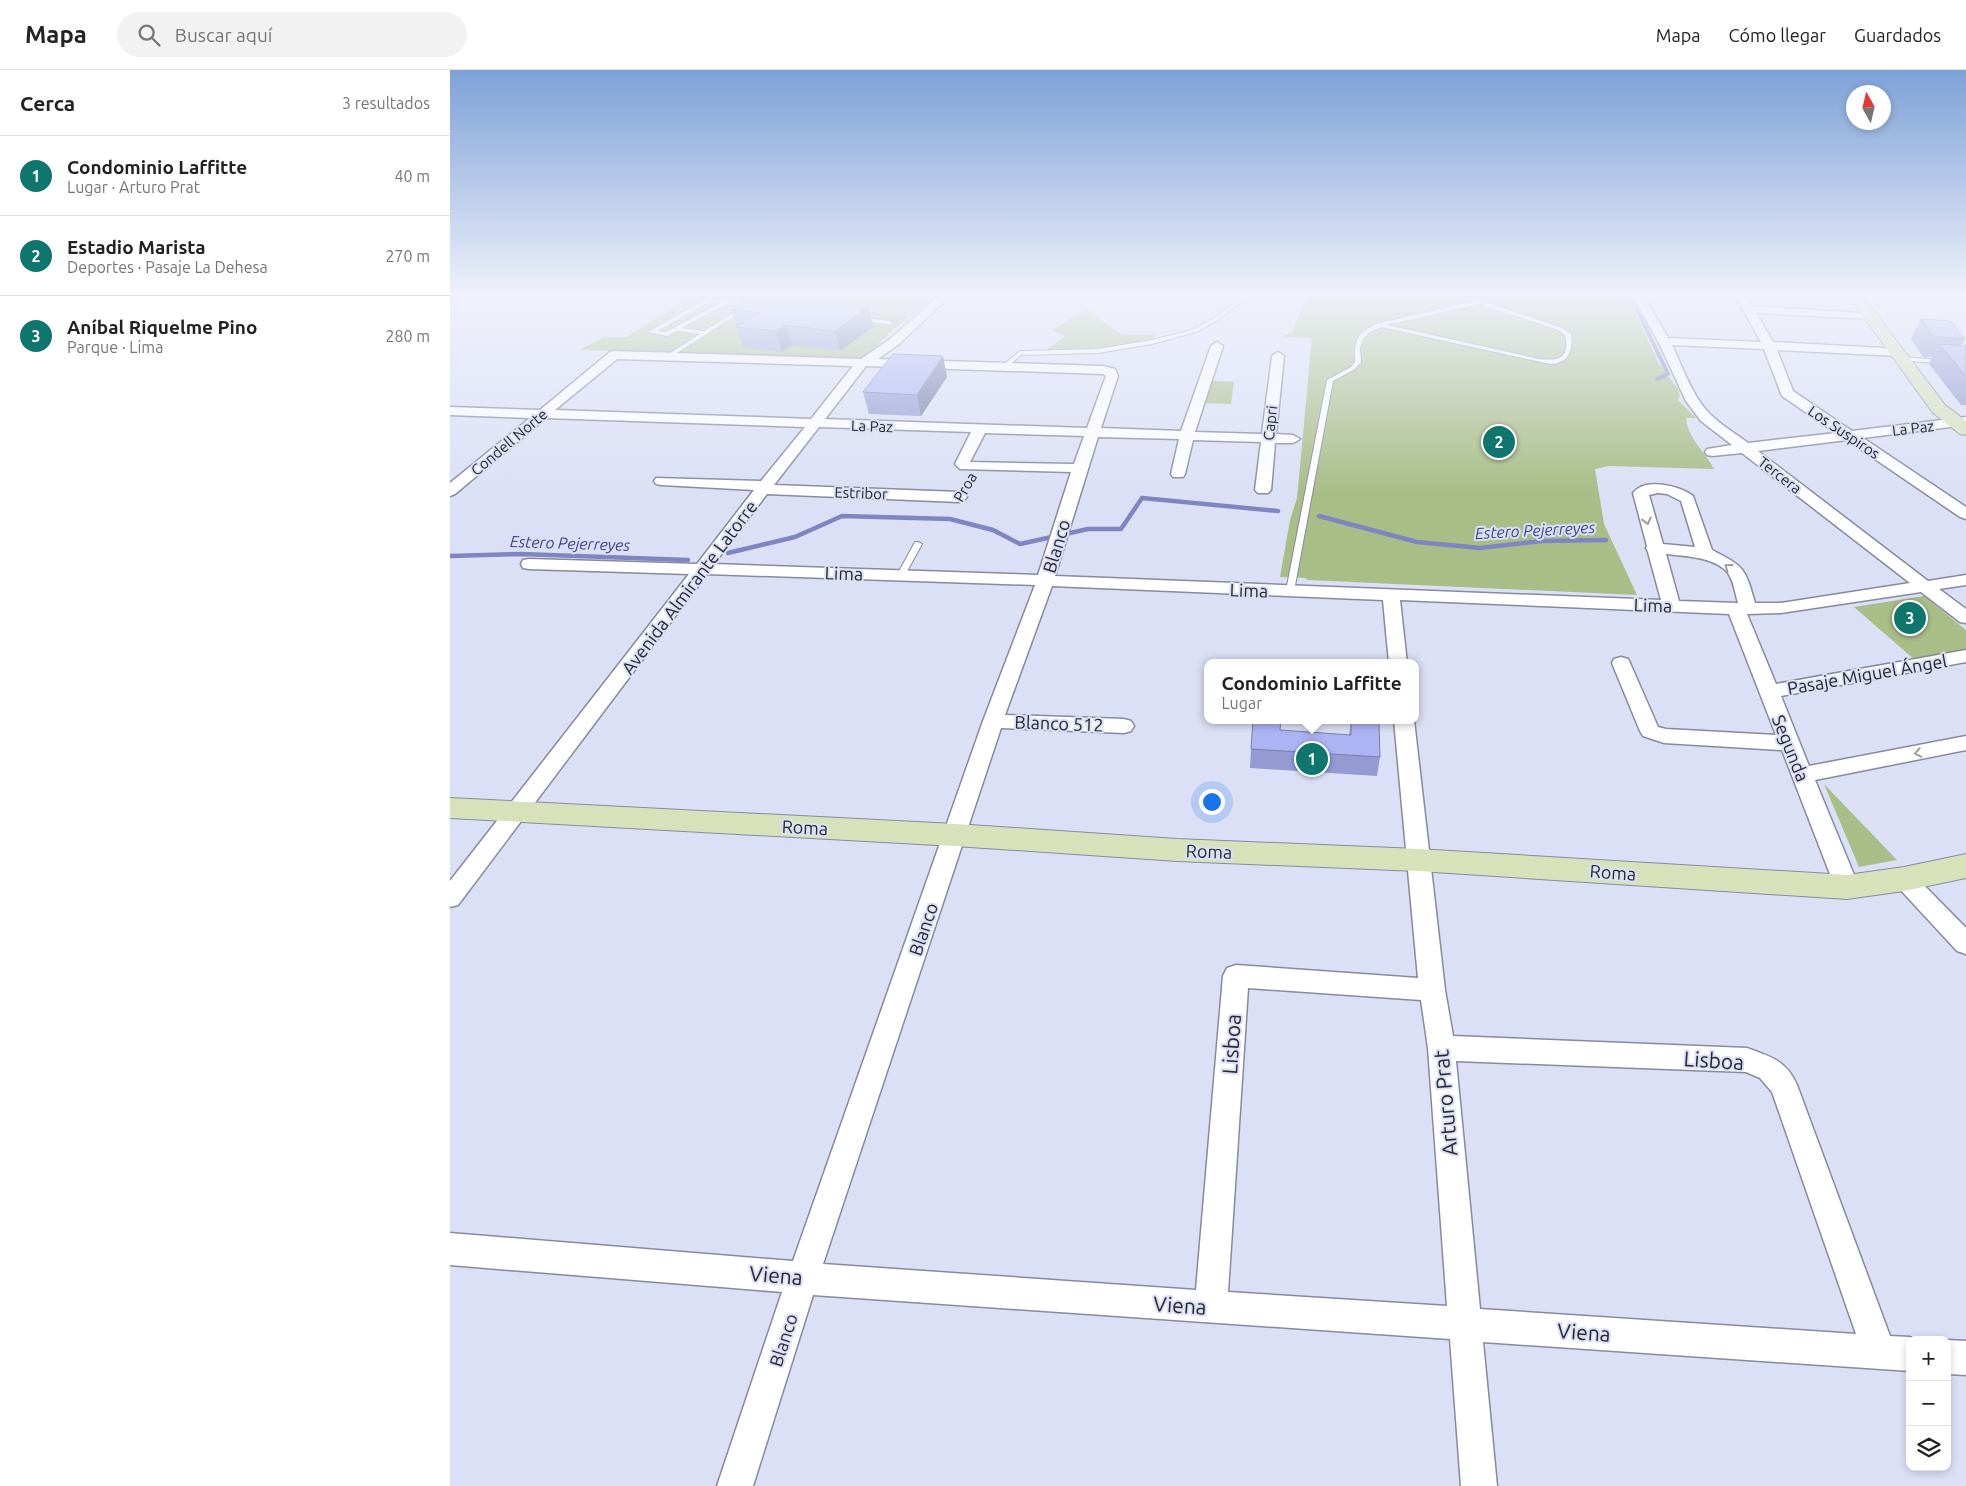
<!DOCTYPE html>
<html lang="es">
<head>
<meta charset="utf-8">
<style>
  :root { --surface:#fff; --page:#f2f2f2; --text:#222; --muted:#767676; --line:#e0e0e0; --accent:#0f766e }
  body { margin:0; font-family:Ubuntu,sans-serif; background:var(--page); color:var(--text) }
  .controls { position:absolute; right:15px; bottom:15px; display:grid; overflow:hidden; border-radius:10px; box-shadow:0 2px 8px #0003 }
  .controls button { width:45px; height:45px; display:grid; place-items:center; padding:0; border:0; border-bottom:1px solid var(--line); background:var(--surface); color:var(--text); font:25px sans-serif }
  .compass { position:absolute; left:1396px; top:15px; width:45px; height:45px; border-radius:50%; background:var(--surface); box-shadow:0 2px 8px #0003; rotate:352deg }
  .you { position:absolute; left:761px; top:731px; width:18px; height:18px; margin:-12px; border:4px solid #fff; border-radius:50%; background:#1a73e8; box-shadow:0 0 0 8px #1a73e833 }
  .badge { display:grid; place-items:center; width:32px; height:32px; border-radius:50%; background:var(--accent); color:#fff; font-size:16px; font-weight:700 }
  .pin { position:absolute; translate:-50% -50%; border:2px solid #fff; box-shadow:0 1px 5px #0006 }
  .popup { position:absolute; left:754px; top:589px; width:215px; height:65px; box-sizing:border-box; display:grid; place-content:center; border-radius:10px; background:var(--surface); filter:drop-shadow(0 1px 4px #0005); font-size:16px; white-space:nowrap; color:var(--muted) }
  .popup b { font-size:19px; color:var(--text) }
  .popup::after { content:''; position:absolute; left:50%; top:100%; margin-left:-10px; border:10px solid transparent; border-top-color:var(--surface) }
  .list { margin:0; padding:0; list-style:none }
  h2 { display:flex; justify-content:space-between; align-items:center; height:65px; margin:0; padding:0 20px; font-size:21px }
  h2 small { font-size:16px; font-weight:400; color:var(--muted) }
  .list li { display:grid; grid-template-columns:32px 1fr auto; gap:15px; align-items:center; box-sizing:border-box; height:80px; padding:0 20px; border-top:1px solid var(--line) }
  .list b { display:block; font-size:19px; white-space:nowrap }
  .list p { margin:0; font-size:16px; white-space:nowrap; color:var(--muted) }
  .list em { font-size:16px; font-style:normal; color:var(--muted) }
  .icon { flex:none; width:28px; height:28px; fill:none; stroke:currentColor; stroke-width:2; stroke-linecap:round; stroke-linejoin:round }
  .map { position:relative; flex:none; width:1516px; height:1416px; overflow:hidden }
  header { display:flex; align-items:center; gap:30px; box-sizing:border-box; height:70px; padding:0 25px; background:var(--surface); border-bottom:1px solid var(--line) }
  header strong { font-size:24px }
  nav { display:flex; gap:28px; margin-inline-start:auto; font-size:18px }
  .search { width:350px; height:45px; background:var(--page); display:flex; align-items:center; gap:12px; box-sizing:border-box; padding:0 18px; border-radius:28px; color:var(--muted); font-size:19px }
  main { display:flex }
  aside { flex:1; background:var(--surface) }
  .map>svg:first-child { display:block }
</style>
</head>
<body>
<header>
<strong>Mapa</strong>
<div class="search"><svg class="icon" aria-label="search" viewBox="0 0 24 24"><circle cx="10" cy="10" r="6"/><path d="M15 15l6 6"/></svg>Buscar aquí</div>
<nav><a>Mapa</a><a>Cómo llegar</a><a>Guardados</a></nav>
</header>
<main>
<aside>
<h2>Cerca<small>3 resultados</small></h2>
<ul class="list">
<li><span class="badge">1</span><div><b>Condominio Laffitte</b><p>Lugar · Arturo Prat</p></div><em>40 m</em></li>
<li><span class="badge">2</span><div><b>Estadio Marista</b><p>Deportes · Pasaje La Dehesa</p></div><em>270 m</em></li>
<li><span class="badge">3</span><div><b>Aníbal Riquelme Pino</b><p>Parque · Lima</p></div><em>280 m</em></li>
</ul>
</aside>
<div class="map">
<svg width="1516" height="1416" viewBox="0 0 1516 1416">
  <rect width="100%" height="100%" fill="#dce0f6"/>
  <path fill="#a9bd87" d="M242,225H488L445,258L415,287L408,288L129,280L154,267H177Z
    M863,225H1177L1209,294L1228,319L1230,326L1228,330L1246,348H1236C1238,369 1255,381 1264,399L1159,396L1145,399L1154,454L1187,525L858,510L855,508L830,507L840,450L847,428L862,268L831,267L842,263L854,233Z
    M636,239L672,265H703L705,268C665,277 638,280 597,279L615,267L603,260Z
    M752,310L784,312L781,334L748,333Z
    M1474,526L1516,560V581L1465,590L1404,537Z
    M1374,714L1447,790L1409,797Z"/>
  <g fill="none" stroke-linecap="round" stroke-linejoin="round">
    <path stroke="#7e85c1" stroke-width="4" d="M1175,225L1181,227L1218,304L1207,309"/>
    <path stroke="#7e85c1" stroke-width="4.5" d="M869,446L967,472L1030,478L1092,471L1156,470
      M278,483L345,467L392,446L500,449L543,460L570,474L638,459H671L692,428L828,441
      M0,486L71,484L238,490"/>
    <g stroke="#878a9e" stroke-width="2">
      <path id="lane" d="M311,225H317L305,234V236H301L219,288L214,287L250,264L227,261L217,266L198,262L256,229L299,233ZM259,232L270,233L216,262L207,261ZM276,234L295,236L254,261L232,258Z
        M795,225H800L768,250L746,262L702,274L648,283L571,285L557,297L552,296L570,281L648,279L702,270L742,260L764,248Z
        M1029,230L1112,258L1121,264C1124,280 1118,294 1100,294L931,257L919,263L913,269L910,278L911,292L905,299L883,311L844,521L840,523H837L836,521L877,310L901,297L905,292C904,269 908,261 930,253ZM1029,234L1108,260L1115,265C1120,289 1109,291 1089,289L937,255Z
        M409,247L440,251L443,253L440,255L407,250V248Z
        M1453,287L1516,292V296L1451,290L1450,289Z
        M465,472H468L472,474L454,507H448L447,505Z"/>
    </g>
    <g stroke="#878a9e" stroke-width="3">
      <path id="street" d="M489,225H501L449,274L428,289L653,296L665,299L668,306L651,358L731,361L761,276L767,272L773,276L745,362L812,364L822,286L828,282L834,286L826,364L843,365L850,369L843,373H825L821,420L818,423H808L805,420L811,372L743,370L735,404L733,407H723L721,404L729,369L648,367L605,506L1211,530L1198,482L1196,478L1197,476L1183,423C1195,407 1230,416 1243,426L1262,480C1295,497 1295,498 1305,533H1331L1460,513L1292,383L1262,386L1257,385L1255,382L1257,379L1282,375L1251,351L1236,331L1209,273L1182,225H1193L1218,268L1311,272L1285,225H1296L1302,236L1425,244L1427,246L1425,248L1421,249L1306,243L1323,272L1452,279L1454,282L1448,286L1327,280L1343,321L1402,361L1516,347V355L1413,368L1516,437V449L1510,447L1397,370L1308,381L1478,511L1516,505V515L1489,519L1516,539V553L1510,552L1471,522L1331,543L1297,544L1326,614L1516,580V592L1331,626L1359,696L1516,666V680L1365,710L1409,817L1405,824L1397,826L1389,824L1385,817L1332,680L1214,673L1193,666L1190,661L1162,593L1164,589L1171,587L1178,589L1180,593L1208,657L1216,659L1326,665L1279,544L950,530L957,593H939L933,530L602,516L555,645L674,649L681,651L684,656L681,661L674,663L551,658L373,1194L746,1220L773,906L777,898L786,895L968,908L944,650H964L995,920L1003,966L1297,978C1321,987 1336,990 1347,1015L1440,1266L1460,1267L1466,1270H1460V1301L1033,1272L1047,1416H1011L1000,1269L363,1225L303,1416H267L332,1222L0,1195V1163L343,1191L533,651L585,515L257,504L8,835L0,837V811L239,504L79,499L73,498L71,494L73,490L79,489L247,494L304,420L211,415L206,414L204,411L206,408L311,411L355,357L96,348L5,424L0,426V413L80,348L0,345V337L90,340L160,282L164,281L411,289L440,269ZM1222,275L1314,279L1332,326L1386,363L1298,373C1286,364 1271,355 1260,344C1242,326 1233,298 1222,275ZM167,289L403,296L361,349L105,340ZM416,296L653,304L656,306L637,358L375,349ZM369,357L521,362L505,394L510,399L621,402L588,505L264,494L317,424L509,432L514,430L517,427L514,424L509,422L324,415ZM535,363L634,366L624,394L520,392ZM1208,423L1217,424L1231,431L1245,477L1213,474L1199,425ZM1216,484C1234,486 1266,487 1278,503C1284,512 1285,523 1288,533L1229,531ZM798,918L971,930L978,978L997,1236L778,1222ZM1006,991L1296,1002L1310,1008L1322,1022L1406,1264L1030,1239Z
        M1454,800L1462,803L1516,858V884L1507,881L1446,815L1442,809L1446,803Z
        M1497,1270L1516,1271V1305L1497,1304Z"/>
    </g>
    <g stroke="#878a9e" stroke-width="2">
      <path id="secondary" d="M1398,225H1412L1495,335L1516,351V365L1510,364L1483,343Z
        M0,728L505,754L727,769L968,779L1397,805L1454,797L1516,784V808L1454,821L1397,829L968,801L727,791L505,776L0,748Z"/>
    </g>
    <use href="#lane" fill="#fff" fill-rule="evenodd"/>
    <use href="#street" fill="#fff" fill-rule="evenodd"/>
    <use href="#secondary" fill="#d7e2bb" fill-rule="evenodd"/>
  </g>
  <path fill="#949bd2" d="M351,230L418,237L423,257L390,281L342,275L332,282L293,277L281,239Z
    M1471,249L1515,269L1511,276H1516V335H1511L1479,294L1482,287H1473L1461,269Z
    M493,286L497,307L471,346L419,344L413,322Z
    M901,651L930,687L927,706L800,698L801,679L899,665Z"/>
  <path fill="#787eab" d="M418,237L423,257L390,281L385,261Z
    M336,255L342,275L332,282L326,261Z
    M493,286L497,307L471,346L467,325Z"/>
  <path fill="#acb4f4" stroke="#787eab" d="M304,225H339L350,226L346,229L418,237L385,261L336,255L326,261L286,257L309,243L281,239Z
    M1471,249L1501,251L1515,269L1483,266Z
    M1489,274L1516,276V306Z
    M443,284L493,286L467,325L413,322Z
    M803,650H831L830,660L901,665V651L929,653L930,687L801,679Z"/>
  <defs><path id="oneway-chevron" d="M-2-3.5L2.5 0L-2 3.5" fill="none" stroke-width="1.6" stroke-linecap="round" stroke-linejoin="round" transform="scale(1.25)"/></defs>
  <g stroke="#9e9ea2">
    <use href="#oneway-chevron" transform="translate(1197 451) rotate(76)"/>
    <use href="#oneway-chevron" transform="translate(1278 497) rotate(-144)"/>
    <use href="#oneway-chevron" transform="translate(1468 683) rotate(169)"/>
  </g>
  <linearGradient id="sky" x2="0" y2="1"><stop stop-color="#7da1d8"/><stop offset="0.53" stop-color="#eff1fb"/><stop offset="1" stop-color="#eff1fb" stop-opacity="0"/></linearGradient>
  <rect width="1516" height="423" fill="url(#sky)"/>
  <g text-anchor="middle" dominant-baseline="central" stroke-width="4" stroke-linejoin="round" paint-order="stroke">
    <g font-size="15" fill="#272830" stroke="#dce0f6">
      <text transform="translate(820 353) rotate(-84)">Capri</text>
      <text transform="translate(422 356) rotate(2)">La Paz</text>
      <text transform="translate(1463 358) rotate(-7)">La Paz</text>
      <text transform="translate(1394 362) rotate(34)">Los Suspiros</text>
      <text transform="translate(59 372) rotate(-40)">Condell Norte</text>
      <text transform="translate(1330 405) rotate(38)">Tercera</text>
      <text transform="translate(515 417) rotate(-60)">Proa</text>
      <text transform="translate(411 423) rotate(2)">Estribor</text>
    </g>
    <g font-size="16" font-style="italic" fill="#3f418b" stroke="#dce0f6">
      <text transform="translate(1085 460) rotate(-3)">Estero Pejerreyes</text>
      <text transform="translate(120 473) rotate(2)">Estero Pejerreyes</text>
    </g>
    <g font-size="18" fill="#272830" stroke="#dce0f6">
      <text transform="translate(606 476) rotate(-73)">Blanco</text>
      <text transform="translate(394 503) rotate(2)">Lima</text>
      <text transform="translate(239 517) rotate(-53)">Avenida Almirante Latorre</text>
      <text transform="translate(799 520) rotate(2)">Lima</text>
      <text transform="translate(1203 535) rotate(2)">Lima</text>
      <text transform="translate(1417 604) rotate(-10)">Pasaje Miguel Ángel</text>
      <text transform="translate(609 653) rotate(2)">Blanco 512</text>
      <text transform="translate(1341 678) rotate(68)">Segunda</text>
      <text transform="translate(355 757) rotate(3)">Roma</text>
      <text transform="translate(759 781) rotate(2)">Roma</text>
      <text transform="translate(1163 802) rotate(4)">Roma</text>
      <text transform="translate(473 859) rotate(-71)">Blanco</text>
      <text transform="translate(333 1270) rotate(-72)">Blanco</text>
    </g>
    <g font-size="21" fill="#272830" stroke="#dce0f6">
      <text transform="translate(781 974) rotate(-86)">Lisboa</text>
      <text transform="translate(1264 990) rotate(4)">Lisboa</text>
      <text transform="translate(995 1033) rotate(-95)">Arturo Prat</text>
      <text transform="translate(326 1205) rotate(5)">Viena</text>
      <text transform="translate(730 1235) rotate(4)">Viena</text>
      <text transform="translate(1134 1262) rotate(4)">Viena</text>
    </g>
  </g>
</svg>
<div class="controls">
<button>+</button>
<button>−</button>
<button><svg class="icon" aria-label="layers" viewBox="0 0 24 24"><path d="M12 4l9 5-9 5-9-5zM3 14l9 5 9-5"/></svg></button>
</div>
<svg class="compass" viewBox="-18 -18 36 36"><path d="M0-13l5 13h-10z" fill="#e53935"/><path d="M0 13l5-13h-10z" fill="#767676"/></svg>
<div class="you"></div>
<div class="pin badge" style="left:862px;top:689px">1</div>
<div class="popup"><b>Condominio Laffitte</b>Lugar</div>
<div class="pin badge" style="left:1049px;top:372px">2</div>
<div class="pin badge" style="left:1460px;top:548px">3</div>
</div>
</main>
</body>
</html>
